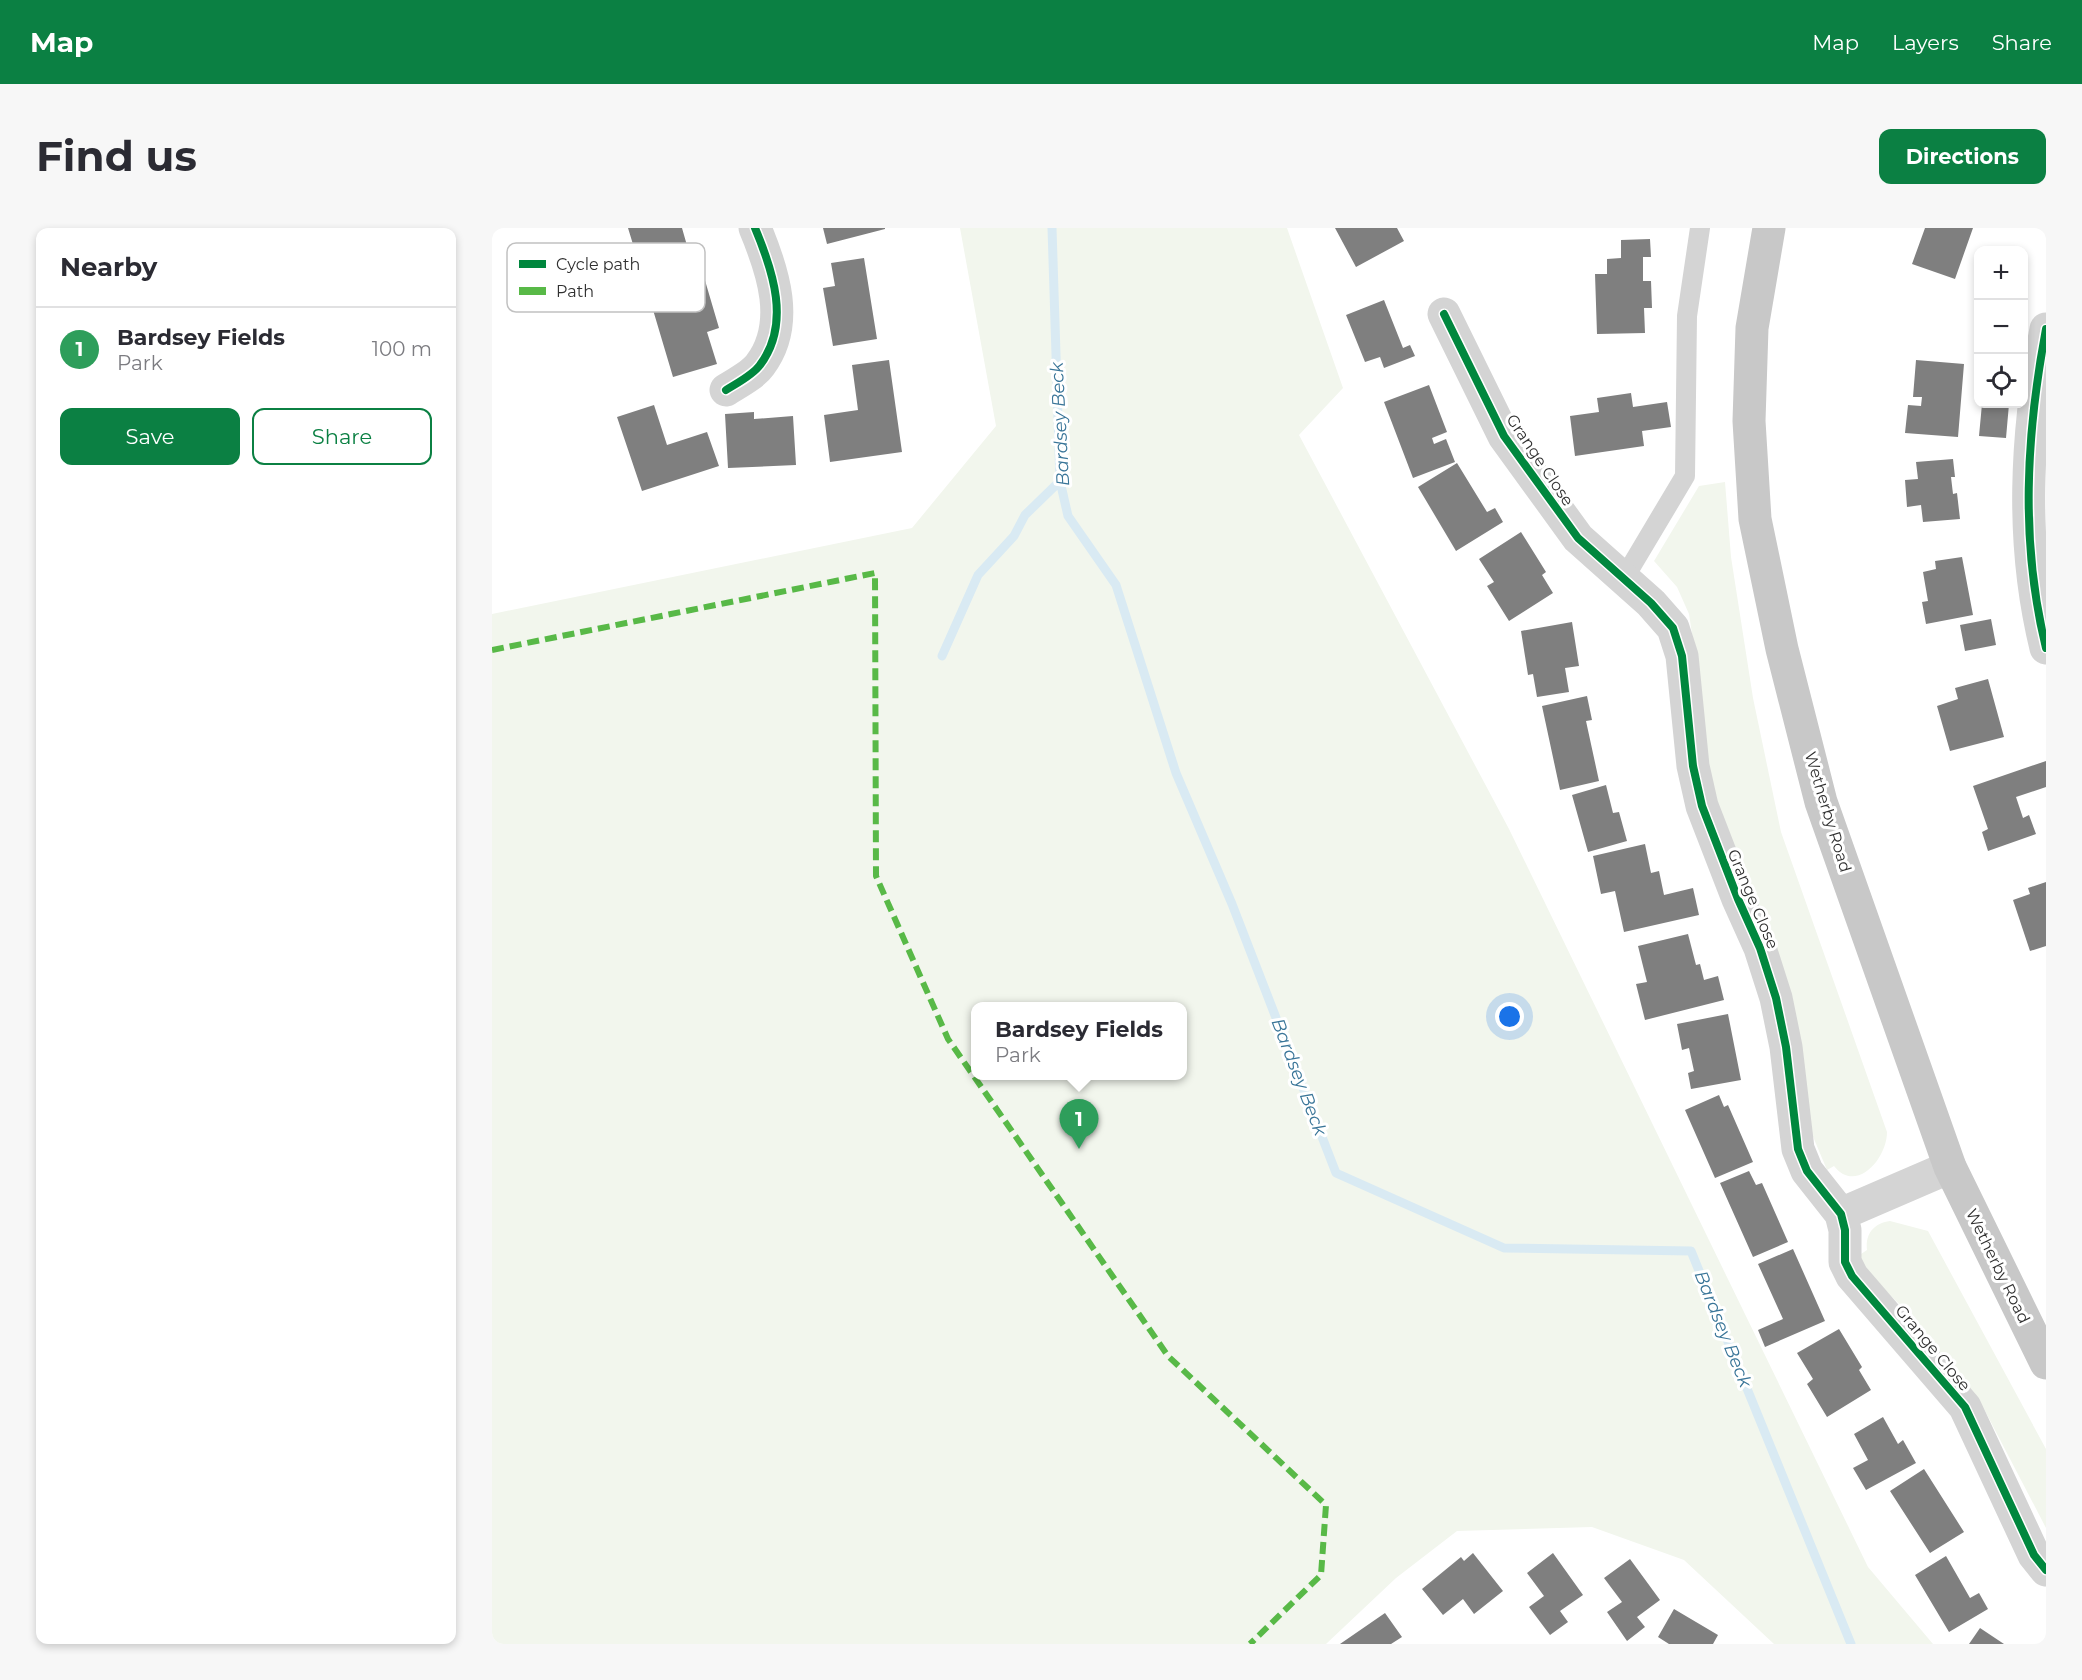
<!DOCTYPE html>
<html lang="en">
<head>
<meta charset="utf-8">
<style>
  :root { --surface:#fff; --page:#f7f7f7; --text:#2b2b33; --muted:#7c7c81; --line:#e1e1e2; --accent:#0b8043 }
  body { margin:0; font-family:Montserrat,sans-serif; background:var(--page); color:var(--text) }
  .controls { position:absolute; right:18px; top:18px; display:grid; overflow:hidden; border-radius:12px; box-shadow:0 3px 9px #0003 }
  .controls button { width:54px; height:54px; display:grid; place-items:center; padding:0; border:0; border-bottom:2px solid var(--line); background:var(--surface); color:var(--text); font:30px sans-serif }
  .you { position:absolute; left:1018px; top:789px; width:21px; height:21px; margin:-15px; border:4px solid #fff; border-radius:50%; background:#1a73e8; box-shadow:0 0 0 9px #1a73e833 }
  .badge { display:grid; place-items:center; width:39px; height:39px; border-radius:50%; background:var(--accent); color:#fff; font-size:20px; font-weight:700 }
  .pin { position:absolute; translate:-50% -50px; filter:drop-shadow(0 2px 3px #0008) }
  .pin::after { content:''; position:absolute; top:32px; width:21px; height:18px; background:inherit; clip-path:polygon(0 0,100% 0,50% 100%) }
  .popup { position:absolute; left:479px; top:774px; width:216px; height:78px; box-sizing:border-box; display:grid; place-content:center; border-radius:12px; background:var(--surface); filter:drop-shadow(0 2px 4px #0005); font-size:20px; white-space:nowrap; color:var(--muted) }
  .popup b { font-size:22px; color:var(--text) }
  .popup::after { content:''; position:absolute; left:50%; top:100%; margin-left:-12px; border:12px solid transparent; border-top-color:var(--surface) }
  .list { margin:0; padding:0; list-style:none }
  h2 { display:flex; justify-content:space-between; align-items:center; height:78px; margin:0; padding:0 24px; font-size:26px }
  h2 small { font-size:20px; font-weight:400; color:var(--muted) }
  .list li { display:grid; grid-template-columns:39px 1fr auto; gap:18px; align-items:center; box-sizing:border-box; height:84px; padding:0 24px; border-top:2px solid var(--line) }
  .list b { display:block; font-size:22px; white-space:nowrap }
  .list p { margin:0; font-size:20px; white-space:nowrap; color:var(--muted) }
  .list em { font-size:20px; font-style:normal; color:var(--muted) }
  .actions { display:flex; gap:12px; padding:18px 24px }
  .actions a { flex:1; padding:14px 0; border:2px solid var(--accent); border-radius:12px; text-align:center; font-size:21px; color:var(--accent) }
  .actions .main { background:var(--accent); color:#fff }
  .icon { flex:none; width:33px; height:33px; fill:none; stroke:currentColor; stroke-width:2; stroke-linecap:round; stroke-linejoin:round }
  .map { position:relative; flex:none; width:1554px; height:1416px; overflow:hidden; border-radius:12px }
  header { display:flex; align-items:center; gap:36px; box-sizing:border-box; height:84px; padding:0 30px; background:var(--accent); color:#fff }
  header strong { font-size:28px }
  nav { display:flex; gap:33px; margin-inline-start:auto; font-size:21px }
  .intro { display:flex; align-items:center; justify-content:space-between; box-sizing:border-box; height:144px; padding:0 36px }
  h1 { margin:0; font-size:42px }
  .button { padding:15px 27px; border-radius:12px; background:var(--accent); color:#fff; font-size:21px; font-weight:700 }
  main { display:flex; gap:36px; padding:0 36px }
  aside { flex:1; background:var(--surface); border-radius:12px; box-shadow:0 3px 9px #0003 }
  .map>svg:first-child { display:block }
</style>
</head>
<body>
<header>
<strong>Map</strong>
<nav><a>Map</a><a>Layers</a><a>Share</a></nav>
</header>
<div class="intro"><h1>Find us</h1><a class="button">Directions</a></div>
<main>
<aside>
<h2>Nearby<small></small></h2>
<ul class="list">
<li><span class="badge" style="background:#2e9e5b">1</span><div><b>Bardsey Fields</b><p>Park</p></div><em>100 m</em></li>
</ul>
<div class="actions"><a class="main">Save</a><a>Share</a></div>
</aside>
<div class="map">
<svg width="1554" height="1416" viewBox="0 0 1554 1416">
  <rect width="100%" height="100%" fill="#fff"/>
  <path fill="#f2f6ed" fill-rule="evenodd" d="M468,0H795L851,160L807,207L1017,601L1376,1339L1441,1416H1282L1192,1332L1100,1299L965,1303L904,1350L834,1416H0V386L420,300L504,198ZM484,778H690V848H484Z
    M1233,254L1239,329L1261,470L1289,604L1395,904C1395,931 1364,966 1342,938L1335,942L1317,899L1217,559L1208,458L1197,386L1185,359L1162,333L1207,258Z
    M1398,993L1436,1003L1554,1221V1300L1491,1179L1412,1081L1377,1046L1366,1028L1375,1022C1373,1006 1382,995 1398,993Z"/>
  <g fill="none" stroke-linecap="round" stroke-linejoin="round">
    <path stroke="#d9eaf3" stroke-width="9" d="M560,0L568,253L576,288L624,357L684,545L740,676L844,945L1012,1020L1199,1023L1359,1416
      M450,428L486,347L522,308L533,287L568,253"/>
  </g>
  <path fill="#7f7f7f" d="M136,0H190L200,35L151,49Z
    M331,0H393V1L335,16Z
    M843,0H905L912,13L864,39Z
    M1433,0H1481L1463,51L1420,36Z
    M1158,11L1159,29H1151V53H1159L1160,80H1152L1153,105L1105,106L1103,46H1115V31L1129,30V12Z
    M372,30L385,111L341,118L331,60L343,58L339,35Z
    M212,49L227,100L215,104L225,136L181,149L156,65Z
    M892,72L911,120L918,117L923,128L892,140L888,129L873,134L854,87Z
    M397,132L410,224L338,234L332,187L366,182L360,137Z
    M1424,132L1472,136L1466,209L1413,205L1416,177L1429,178L1430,169H1421Z
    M937,157L955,204L940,210L942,216L954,211L963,234L921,250L892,174Z
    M1139,165L1141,179L1175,174L1179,199L1150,203L1152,218L1083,228L1078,188L1107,184L1105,170Z
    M1490,176H1517L1514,210L1487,208Z
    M162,177L175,217L215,204L227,238L150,263L125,189Z
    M262,184V191L301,188L304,237L236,240L233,186Z
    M1461,231L1463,249H1459L1461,266L1465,265L1468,291L1431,294L1429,277L1415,279L1413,252L1426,251L1424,234Z
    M965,235L995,284L1003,280L1011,294L964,323L926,259Z
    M1029,304L1054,344L1050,347L1061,365L1017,393L995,358L1002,354L987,331Z
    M1470,329L1481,387L1434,396L1430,374L1436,373L1431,344L1444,341L1443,333Z
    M1499,391L1504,417L1473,423L1468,397Z
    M1080,394L1087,438L1073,440L1077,464L1045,469L1041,446L1036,447L1029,403Z
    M1496,451L1512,509L1458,523L1445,478L1466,471L1463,460Z
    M1095,468L1100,492L1094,493L1107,553L1068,562L1050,478Z
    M1554,533V559L1524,569L1531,590L1537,587L1544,606L1496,623L1490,604L1496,601L1481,558Z
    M1114,557L1121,585L1127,584L1135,613L1096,624L1080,567Z
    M1153,616L1159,645L1167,643L1172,667L1201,660L1207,687L1132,704L1123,663L1109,666L1101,628Z
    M1554,654V718L1538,723L1521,672L1538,666L1536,660Z
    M1196,706L1204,737L1208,736L1212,752L1226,748L1232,772L1153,792L1144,756L1155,754L1146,718Z
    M1236,786L1249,852L1199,861L1196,845L1202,843L1197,820L1190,822L1185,796Z
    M1227,867L1232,879L1236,877L1261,934L1223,950L1193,882Z
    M1257,943L1264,957L1270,955L1296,1014L1261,1029L1228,955Z
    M1301,1021L1333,1093L1273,1119L1266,1102L1291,1091L1266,1036Z
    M1347,1101L1370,1139L1367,1142L1379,1162L1335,1189L1315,1156L1321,1151L1305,1125Z
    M1391,1189L1406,1216L1411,1212L1424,1235L1374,1262L1361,1240L1376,1232L1362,1206Z
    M1432,1241L1472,1304L1438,1325L1398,1263Z
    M981,1325L1011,1363L982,1386L971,1371L951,1387L930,1361L969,1329L972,1333Z
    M1061,1325L1091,1367L1068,1383L1076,1394L1058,1407L1037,1379L1052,1368L1035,1345Z
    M1454,1328L1478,1370L1487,1365L1496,1381L1457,1404L1423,1347Z
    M1138,1331L1168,1372L1145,1389L1153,1399L1135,1413L1115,1384L1130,1374L1112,1350Z
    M1182,1381L1226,1407L1221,1416H1177L1166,1409Z
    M893,1385L910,1409L899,1416H848Z
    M1488,1400L1512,1416H1477Z"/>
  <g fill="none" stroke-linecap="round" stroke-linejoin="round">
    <path stroke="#d4d4d4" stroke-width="20" d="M1131,352L1193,248L1195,88L1208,0"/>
    <path stroke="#d4d4d4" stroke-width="33" d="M952,86L1012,208L1086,310L1159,375L1181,400L1190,428L1201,538L1210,578L1246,671L1268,720L1284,770L1294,819L1306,921L1315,943L1349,986L1353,1002V1034L1360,1048L1473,1179L1542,1327L1554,1342
      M1554,101C1534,207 1528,314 1554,420
      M234,162C245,155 261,147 268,137C299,96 281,43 263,0
      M1349,986L1458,939"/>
    <path stroke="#c8c8c8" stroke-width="33" d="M1277,0L1260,100L1257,193L1263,291L1290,421L1329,574L1458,939L1554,1135"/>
    <path stroke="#58b947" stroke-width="6" stroke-dasharray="12 6" stroke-linecap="butt" d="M0,422L383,345L384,648L456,811L676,1128L834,1277L829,1347L758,1416"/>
    <g stroke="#fff" stroke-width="11">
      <path id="cycleway" d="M952,86L1012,208L1086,310L1159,375L1181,400L1190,428L1201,538L1210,578L1246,671L1268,720L1284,770L1294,819L1306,921L1315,943L1349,986L1353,1002V1034L1360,1048L1473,1179L1542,1327L1554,1342
        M1554,101C1534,207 1528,314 1554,420
        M234,162C245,155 261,147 268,137C299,96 281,43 263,0"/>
    </g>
    <use href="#cycleway" stroke="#00873e" stroke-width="8"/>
  </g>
  <g text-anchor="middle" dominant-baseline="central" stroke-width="6" stroke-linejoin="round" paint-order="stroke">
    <g font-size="16" fill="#303030" stroke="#fff">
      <text transform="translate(1048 232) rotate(56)">Grange Close</text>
      <text transform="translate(1336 584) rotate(73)">Wetherby Road</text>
      <text transform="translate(1261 671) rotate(67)">Grange Close</text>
      <text transform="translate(1506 1038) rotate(64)">Wetherby Road</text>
      <text transform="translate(1441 1120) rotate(50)">Grange Close</text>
    </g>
    <g font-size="18" font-style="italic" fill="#397598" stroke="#fff">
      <text transform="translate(568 196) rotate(-93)">Bardsey Beck</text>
      <text transform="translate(807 849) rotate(69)">Bardsey Beck</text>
      <text transform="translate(1231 1101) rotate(68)">Bardsey Beck</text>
    </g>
  </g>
  <rect x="15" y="15" width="198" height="69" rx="9" fill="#fff" stroke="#c1c1c1" stroke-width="1.5"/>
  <rect x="27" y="32" width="27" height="8" fill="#00873e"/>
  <rect x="27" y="59" width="27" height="8" fill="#58b947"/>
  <g font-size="16" fill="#303030">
    <text x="64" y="42">Cycle path</text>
    <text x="64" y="69">Path</text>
  </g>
</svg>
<div class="controls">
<button>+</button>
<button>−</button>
<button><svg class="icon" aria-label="locate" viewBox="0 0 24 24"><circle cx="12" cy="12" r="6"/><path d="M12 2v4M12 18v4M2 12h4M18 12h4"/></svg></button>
</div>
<div class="you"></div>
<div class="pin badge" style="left:587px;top:921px;background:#2e9e5b">1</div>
<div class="popup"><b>Bardsey Fields</b>Park</div>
</div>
</main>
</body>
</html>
